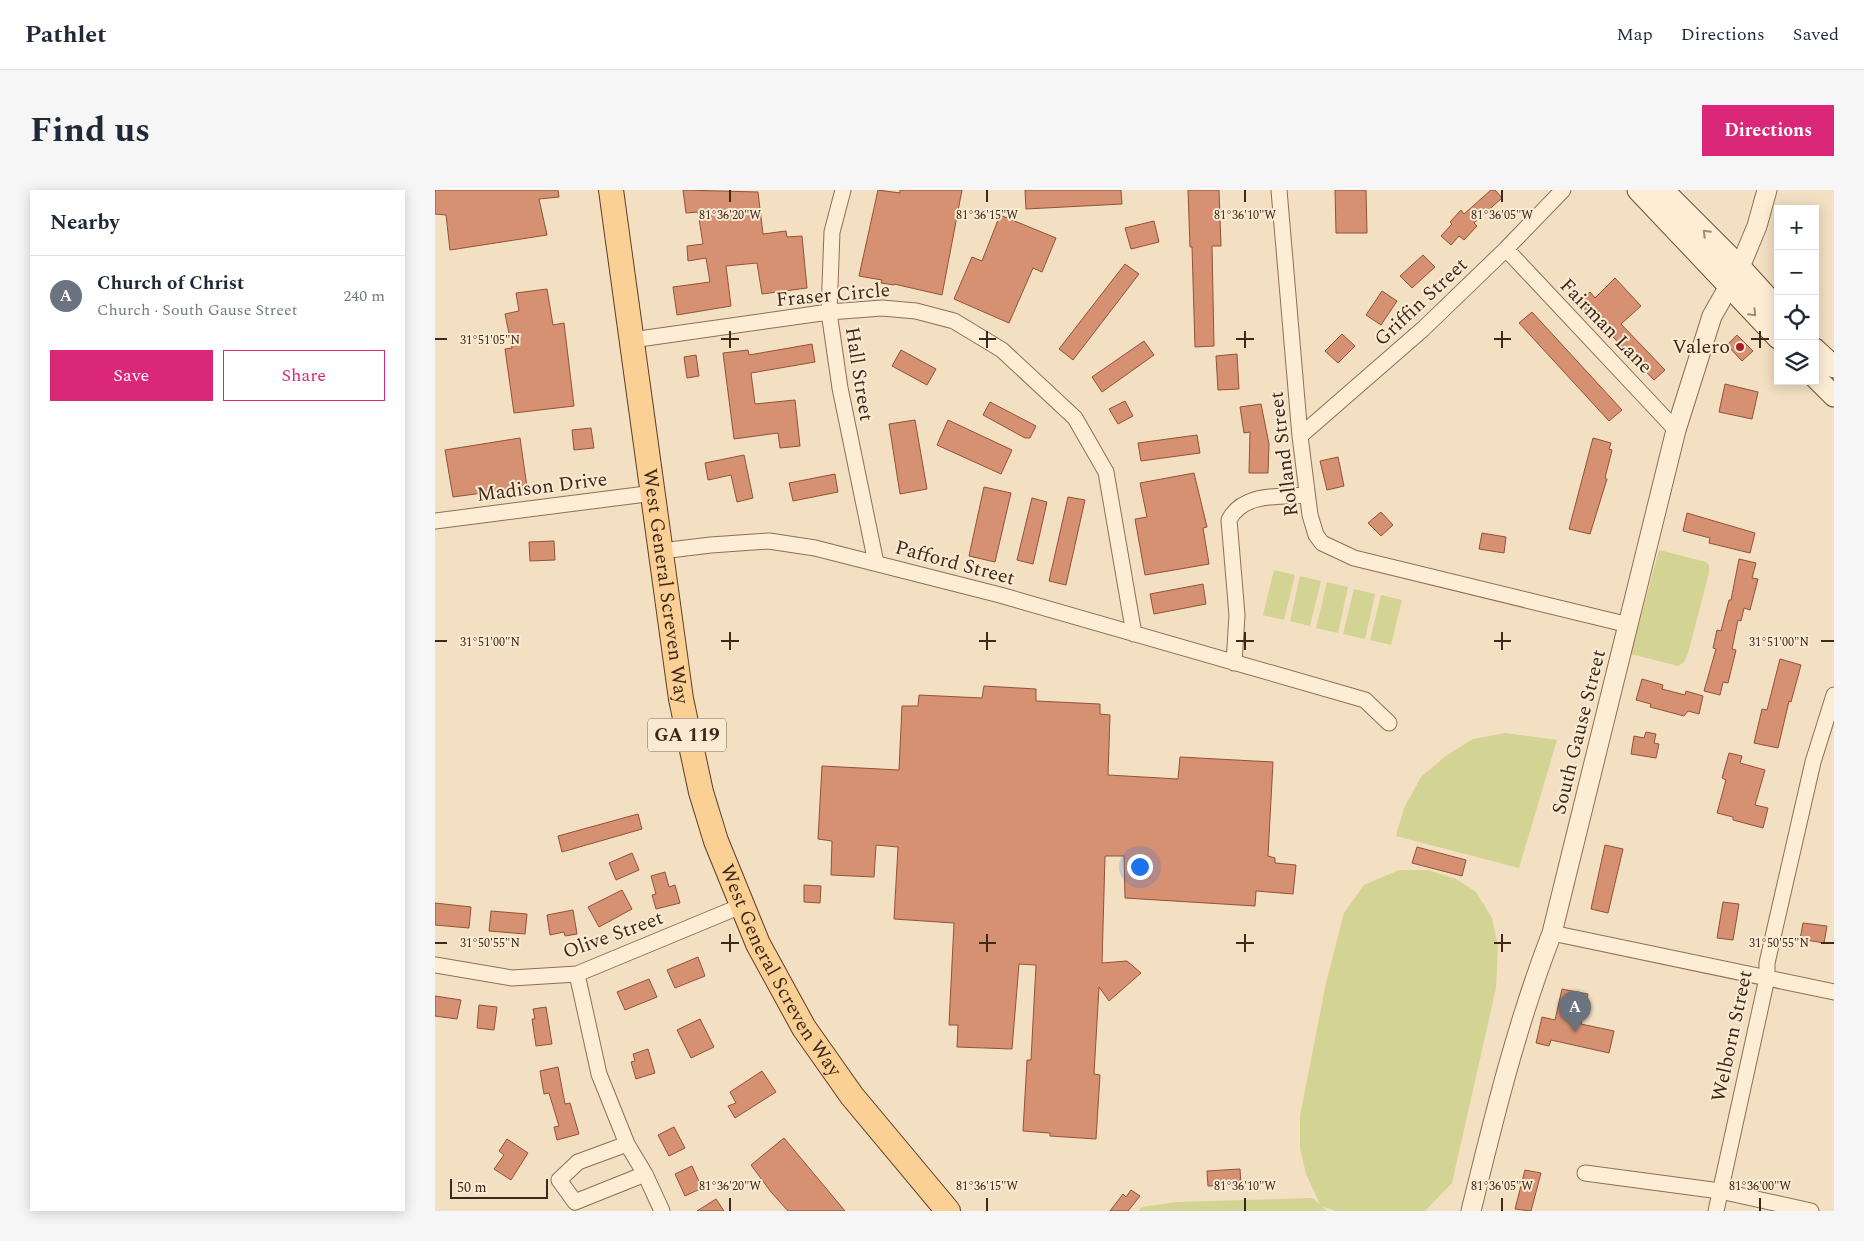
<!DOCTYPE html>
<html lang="en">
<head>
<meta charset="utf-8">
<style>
  :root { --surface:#fff; --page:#f6f6f7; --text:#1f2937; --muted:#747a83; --line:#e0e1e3; --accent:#db2777 }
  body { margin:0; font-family:Spectral,serif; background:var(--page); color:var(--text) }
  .controls { position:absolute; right:15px; top:15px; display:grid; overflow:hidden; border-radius:0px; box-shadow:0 2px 12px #0003 }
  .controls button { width:45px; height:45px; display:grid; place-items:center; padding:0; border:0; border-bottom:1px solid var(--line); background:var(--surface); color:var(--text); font:25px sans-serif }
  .scale { position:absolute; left:15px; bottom:12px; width:98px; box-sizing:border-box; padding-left:5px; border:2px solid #3d281c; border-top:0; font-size:14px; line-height:18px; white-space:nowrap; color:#3d281c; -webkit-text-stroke:4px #faead1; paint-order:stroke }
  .you { position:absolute; left:704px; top:676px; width:18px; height:18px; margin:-12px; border:4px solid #fff; border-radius:50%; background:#1a73e8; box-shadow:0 0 0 8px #1a73e833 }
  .badge { display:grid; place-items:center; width:32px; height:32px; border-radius:50%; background:var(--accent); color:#fff; font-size:16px; font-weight:700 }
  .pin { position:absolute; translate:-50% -41px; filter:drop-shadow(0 1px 2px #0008) }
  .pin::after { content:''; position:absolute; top:26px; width:18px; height:15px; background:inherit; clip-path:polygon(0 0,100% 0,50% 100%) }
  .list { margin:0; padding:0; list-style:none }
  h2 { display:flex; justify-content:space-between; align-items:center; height:65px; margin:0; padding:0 20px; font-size:21px }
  h2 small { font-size:16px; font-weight:400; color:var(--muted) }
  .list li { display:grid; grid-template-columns:32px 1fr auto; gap:15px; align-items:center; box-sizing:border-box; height:80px; padding:0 20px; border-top:1px solid var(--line) }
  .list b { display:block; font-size:19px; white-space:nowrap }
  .list p { margin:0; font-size:16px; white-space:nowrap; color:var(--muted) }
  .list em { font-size:16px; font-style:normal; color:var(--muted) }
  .actions { display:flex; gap:10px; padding:15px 20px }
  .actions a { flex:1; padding:11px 0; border:1px solid var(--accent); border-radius:0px; text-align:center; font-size:18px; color:var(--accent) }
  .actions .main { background:var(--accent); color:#fff }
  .icon { flex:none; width:28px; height:28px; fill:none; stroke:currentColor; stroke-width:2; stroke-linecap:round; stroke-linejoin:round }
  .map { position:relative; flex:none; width:1399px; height:1021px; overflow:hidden; border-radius:0px }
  header { display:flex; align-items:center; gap:30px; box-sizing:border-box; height:70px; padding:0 25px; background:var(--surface); border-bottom:1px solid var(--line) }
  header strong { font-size:24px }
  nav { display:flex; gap:28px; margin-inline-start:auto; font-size:18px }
  .intro { display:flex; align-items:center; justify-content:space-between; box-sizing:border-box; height:120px; padding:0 30px }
  h1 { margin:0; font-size:35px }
  .button { padding:12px 22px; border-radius:0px; background:var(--accent); color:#fff; font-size:18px; font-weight:700 }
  main { display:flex; gap:30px; padding:0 30px }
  aside { flex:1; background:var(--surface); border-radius:0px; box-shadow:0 2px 12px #0003 }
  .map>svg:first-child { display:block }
</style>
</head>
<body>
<header>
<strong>Pathlet</strong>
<nav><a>Map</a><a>Directions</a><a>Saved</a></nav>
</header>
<div class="intro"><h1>Find us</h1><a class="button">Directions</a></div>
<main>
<aside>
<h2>Nearby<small></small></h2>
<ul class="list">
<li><span class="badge" style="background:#6b7280">A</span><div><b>Church of Christ</b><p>Church · South Gause Street</p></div><em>240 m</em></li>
</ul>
<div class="actions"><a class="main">Save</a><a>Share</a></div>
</aside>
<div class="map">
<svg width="1399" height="1021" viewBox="0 0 1399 1021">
  <rect width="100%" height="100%" fill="#f3dfc1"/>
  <path fill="#d3d393" d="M1224,360L1271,372L1274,375V383L1253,463L1249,472L1243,476L1196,464Z
    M839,380L860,385L849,430L828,425Z
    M865,386L886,391L875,436L855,431Z
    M892,392L913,397L903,443L881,438Z
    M919,399L940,404L930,449L908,444Z
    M946,405L967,410L956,455L935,450Z
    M1070,543L1122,550L1084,678L961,646L969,618L986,587L1012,565L1038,549Z
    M964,680H993L1021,689L1041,702L1057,728L1063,757L1061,798L1017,993L990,1021H900L887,1016L892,1021H703L707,1017L742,1012L877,1008L885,1014L871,984L865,958V926L891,793L909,723L929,695Z"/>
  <path fill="#d69072" stroke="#925238" d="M0,0H123L124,7L104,9L112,45L15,60L11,25L0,24Z
    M248,0L323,2L328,44L351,41L352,47L367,46L372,98L327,104L322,73L291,76L296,116L242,125L238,97L275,92L271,68L253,71L252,56L268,54L263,22L251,23Z
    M443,0L465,3V0H527L507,105L459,94V95L446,93L447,90L424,86Z
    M590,0H686L687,14L591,19Z
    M753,0H784L786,56H777L779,156L760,157L757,57H755Z
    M900,0H931L932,43H901Z
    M1056,0H1060L1067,8L1039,33L1042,36L1029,50L1024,46L1016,55L1006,46L1017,34L1015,32L1026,20L1029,24Z
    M565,25L621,48L607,82L598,78L574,133L519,109L537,67L547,71Z
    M719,31L724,52L696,59L690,38Z
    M988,65L1000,77L977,98L965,86Z
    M690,74L704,84L638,170L624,159Z
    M1180,88L1206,116L1186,134L1230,180L1219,190L1160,128L1158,130L1142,114L1155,102L1160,108Z
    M112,99L118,135L129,133L139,216L79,223L70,159L77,158L70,124L84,121L81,103Z
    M947,101L962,111L946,135L931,125Z
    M1097,122L1187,220L1174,231L1084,133Z
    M907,144L920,156L903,173L890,161Z
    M1302,145L1318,161L1307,171L1292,155Z
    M709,151L719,165L667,202L657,187Z
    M377,154L380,172L316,183L320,214L360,210L365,256L345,258L343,243L299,249L288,163L313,160L314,165Z
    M466,160L501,179L492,195L457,176Z
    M802,164L804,199L783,200L781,166Z
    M261,165L264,186L252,188L249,167Z
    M1290,194L1323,202L1317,229L1284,222Z
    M690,211L698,226L683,234L674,219Z
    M555,212L601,236L595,248H590L548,225Z
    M826,214L834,254L833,283H814L815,242L809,243L805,217Z
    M480,230L492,299L465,304L454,234Z
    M513,230L577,260L566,284L502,255Z
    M156,238L159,258L139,260L137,240Z
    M762,245L765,263L706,271L703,253Z
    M85,248L92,297L18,307L10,260Z
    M1158,248L1176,253L1174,259L1177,260L1170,288L1172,289L1155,344L1134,339Z
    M309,265L318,308L302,312L296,285L273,290L270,273Z
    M903,267L909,296L892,300L885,271Z
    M759,283L772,337L768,338L774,374L710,385L700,329L712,327L705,293Z
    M400,284L403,302L358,311L354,293Z
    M549,297L576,303L560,372L534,366Z
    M633,307L650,310L631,395L614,391Z
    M597,308L612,312L598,374L582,370Z
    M946,322L958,335L946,346L933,333Z
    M1252,323L1320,343L1315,363L1274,353L1275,348L1248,341Z
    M1047,343L1071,347L1069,363L1044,359Z
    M119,351L120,370L95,371L94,352Z
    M1304,369L1321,373L1317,388L1323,389L1315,420L1309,418L1306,431L1303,430L1297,459L1301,460L1293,493L1288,492L1285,505L1269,501L1281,459L1278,458L1282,440L1286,441L1294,410H1296Z
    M768,394L771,414L719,424L715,404Z
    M1345,469L1366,475L1356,512L1354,511L1343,558L1319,553L1327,519L1332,520Z
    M1207,489L1228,495L1227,499L1250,505L1251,501L1268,506L1264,524L1253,521L1249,526L1215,517L1216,514L1201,510Z
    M549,496L601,499V511L665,514V524L675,525L673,585L743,589L745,567L838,572L833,666L840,668V673L861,675L858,704L821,701L820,716L690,708L689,666H670L667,773L692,771L706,783L674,811L664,797L659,884L665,885L661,949L615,946V943L588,941L592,870H596L601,775L584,774L577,859L522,857L523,835H514L519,733L459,729L463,657L441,655L439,687L396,685L397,651L383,649L387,576L464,580L467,516H483L484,505L547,508Z
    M1211,542L1221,544L1219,553L1224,554L1221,568L1196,564L1199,546L1209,548Z
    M1294,563L1307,566L1305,573L1330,580L1320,615L1333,618L1328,638L1298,630V627L1282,623L1291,590L1287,588Z
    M203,624L207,639L127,662L123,646Z
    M1170,655L1188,659L1173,723L1156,719Z
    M982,657L1031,670L1027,686L977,673Z
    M197,663L204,680L181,690L174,673Z
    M230,682L234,697L240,695L245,713L221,719L217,705L221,704L216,686Z
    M369,695L386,696L385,713L369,712Z
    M187,700L197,719L164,737L153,717Z
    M1288,712L1304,714L1298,750L1282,748Z
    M0,713L36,717L34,738L0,735Z
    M138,720L142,744L130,746L129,742L115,745L112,725Z
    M56,721L92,724L90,744L54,741Z
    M1368,733L1392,736L1389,753L1365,749Z
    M263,767L270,786L240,798L232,780Z
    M214,789L222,807L190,820L182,802Z
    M1127,799L1153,804L1146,834L1179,841L1174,863L1116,850L1114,856L1101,853L1107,827L1120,830Z
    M0,806L26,810L22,829L0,826Z
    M44,815L62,817L59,840L42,838Z
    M111,817L117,854L101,856L97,829H100L98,819Z
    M265,829L279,857L256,868L242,840Z
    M213,859L220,883L201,889L196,872L200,871L198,864Z
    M123,877L130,914L135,913L144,944L122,950L119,937L124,936L114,903L109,904L105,881Z
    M327,881L341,902L300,928L293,916L301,913L295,902Z
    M239,937L250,958L234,966L223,945Z
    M349,948L410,1021H353L336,1002L316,975Z
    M72,949L93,963L76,990L59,979L69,965L64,961Z
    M257,976L267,998L250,1006L240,984Z
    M805,979L806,995L773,996L772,981Z
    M1090,980L1106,983L1096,1021L1080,1019Z
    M696,1000L705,1006L693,1021H675L688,1004L691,1007Z
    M281,1009L289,1021H262Z"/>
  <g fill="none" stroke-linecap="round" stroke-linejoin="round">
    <g stroke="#8f6e56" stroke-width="17">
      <path id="minor" d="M408,0L397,42L394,122L405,198L441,373
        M844,0L865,246L875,325L881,345L887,353L919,368L1194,435
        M1071,59L1241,240
        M197,150L394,122L447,118L481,121L519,131L567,160L640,228L671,282L699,444
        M865,246L988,139L1071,59L1128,0
        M0,331L219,303
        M226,361L276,355L334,351L380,358L565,405L930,510L954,533
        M799,473L802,425L794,330C808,302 846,307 872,305
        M1117,743L1399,802
        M0,775L77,788L142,784L306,716
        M142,784L164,884L192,954L210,984L227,1021
        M192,954L143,972L124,990L140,1012L210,984
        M1150,983L1285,1001L1376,1021
        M1281,1021L1332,788V773L1378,572L1399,505"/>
    </g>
    <g stroke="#8f6e56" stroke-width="21">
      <path id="tertiary" d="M1036,1021C1059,927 1082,833 1117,743L1241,240L1277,126L1305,77L1322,36L1332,0"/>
    </g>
    <g stroke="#714f39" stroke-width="23">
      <path id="secondary" d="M1203,0L1343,148
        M1228,0L1305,77L1343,119
        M1380,159L1399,177
        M1380,187L1399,206"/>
    </g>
    <g stroke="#5c3c2a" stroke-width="26">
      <g id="primary">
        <path id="s1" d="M176,0L246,509L266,602L281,651L323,754L369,838L417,906L513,1021"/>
      </g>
    </g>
    <use href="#minor" stroke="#fdedd5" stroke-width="15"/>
    <use href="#tertiary" stroke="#fdedd5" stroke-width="19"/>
    <use href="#secondary" stroke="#fdedd5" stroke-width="21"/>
    <use href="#primary" stroke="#fbd094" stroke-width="24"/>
  </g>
  <defs><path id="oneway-chevron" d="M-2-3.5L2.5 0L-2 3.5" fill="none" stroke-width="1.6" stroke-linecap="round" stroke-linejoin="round" transform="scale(1.25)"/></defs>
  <g stroke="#9d8a78">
    <use href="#oneway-chevron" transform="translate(1271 43) rotate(-135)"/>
    <use href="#oneway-chevron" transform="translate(1318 123) rotate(46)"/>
  </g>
  <path fill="none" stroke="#3d281c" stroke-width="2" d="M295,0V12M552,0V12M810,0V12M1067,0V12M295,141V158M552,141V158M810,141V158M1067,141V158M1325,141V158M0,149H12M286,149H304M544,149H561M801,149H819M1059,149H1076M1316,149H1334M295,442V460M552,442V460M810,442V460M1067,442V460M0,451H12M286,451H304M544,451H561M801,451H819M1059,451H1076M1386,451H1399M295,744V762M552,744V762M810,744V762M1067,744V762M0,753H12M286,753H304M544,753H561M801,753H819M1059,753H1076M1386,753H1399M295,1008V1021M552,1008V1021M810,1008V1021M1067,1008V1021M1325,1008V1021"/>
  <circle fill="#a61e2e" stroke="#faead1" stroke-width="2" cx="1305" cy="157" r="5"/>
  <g text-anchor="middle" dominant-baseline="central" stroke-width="4" stroke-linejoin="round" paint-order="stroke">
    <rect fill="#faead1" stroke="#766252" stroke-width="1" x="213" y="528.5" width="78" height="33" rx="4"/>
    <g font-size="19" font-weight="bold" fill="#3d281c">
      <text x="252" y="545">GA 119</text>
    </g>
    <g font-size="20" fill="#3d281c" stroke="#faead1">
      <text transform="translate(398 105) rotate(-5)">Fraser Circle</text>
      <text transform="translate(986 112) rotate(-43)">Griffin Street</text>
      <text transform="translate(1171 136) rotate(46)">Fairman Lane</text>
      <text transform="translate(424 184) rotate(81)">Hall Street</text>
      <text transform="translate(849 264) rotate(-97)">Rolland Street</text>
      <text transform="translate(107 297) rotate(-7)">Madison Drive</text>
      <text transform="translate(520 373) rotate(15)">Pafford Street</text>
      <text stroke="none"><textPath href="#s1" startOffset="400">West General Screven Way</textPath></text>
      <text transform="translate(1144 542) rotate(-76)">South Gause Street</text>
      <text transform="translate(178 745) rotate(-20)">Olive Street</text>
      <text stroke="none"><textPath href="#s1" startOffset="805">West General Screven Way</textPath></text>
      <text transform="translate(1297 846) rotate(-78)">Welborn Street</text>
    </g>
    <g font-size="20" fill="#3d281c" stroke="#faead1" text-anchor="end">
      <text x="1295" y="157">Valero</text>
    </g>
  </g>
  <g font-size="12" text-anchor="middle" fill="#3d281c" stroke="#faead1" stroke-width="4" stroke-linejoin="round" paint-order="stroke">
    <text x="295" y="29">81°36'20"W</text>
    <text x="552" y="29">81°36'15"W</text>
    <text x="810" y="29">81°36'10"W</text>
    <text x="1067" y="29">81°36'05"W</text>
    <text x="55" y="154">31°51'05"N</text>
    <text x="55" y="456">31°51'00"N</text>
    <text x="1344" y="456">31°51'00"N</text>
    <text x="55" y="757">31°50'55"N</text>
    <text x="1344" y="757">31°50'55"N</text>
    <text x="295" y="1000">81°36'20"W</text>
    <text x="552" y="1000">81°36'15"W</text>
    <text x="810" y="1000">81°36'10"W</text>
    <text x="1067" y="1000">81°36'05"W</text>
    <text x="1325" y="1000">81°36'00"W</text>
  </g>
</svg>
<div class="controls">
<button>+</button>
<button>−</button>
<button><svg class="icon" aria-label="locate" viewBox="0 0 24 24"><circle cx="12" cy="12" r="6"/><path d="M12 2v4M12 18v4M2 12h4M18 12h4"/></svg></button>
<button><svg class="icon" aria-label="layers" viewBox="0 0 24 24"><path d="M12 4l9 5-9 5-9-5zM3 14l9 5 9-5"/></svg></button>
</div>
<div class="scale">50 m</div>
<div class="you"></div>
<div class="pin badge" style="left:1140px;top:842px;background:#6b7280">A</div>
</div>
</main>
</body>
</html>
